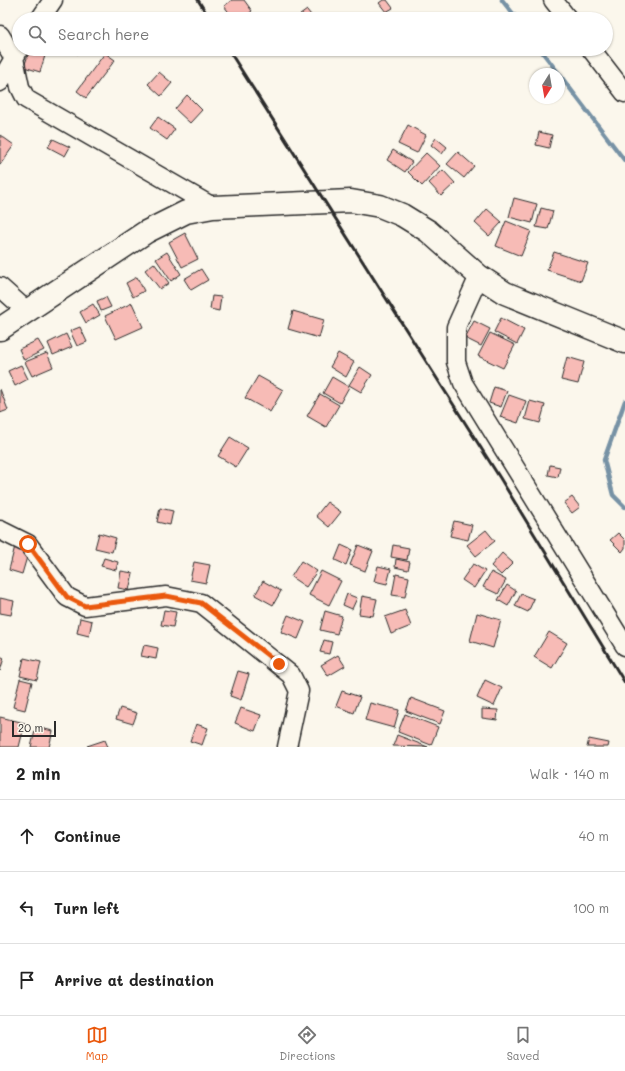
<!DOCTYPE html>
<html lang="en">
<head>
<meta charset="utf-8">
<style>
  :root { --surface:#fff; --page:#f2f2f2; --text:#222; --muted:#767676; --line:#e0e0e0; --accent:#ea580c }
  body { margin:0; font-family:Mali,sans-serif; background:var(--page); color:var(--text) }
  .compass { position:absolute; left:529px; top:68px; width:36px; height:36px; border-radius:50%; background:var(--surface); box-shadow:0 1px 3px #0004; rotate:191deg }
  .scale { position:absolute; left:12px; bottom:10px; width:44px; box-sizing:border-box; padding-left:4px; border:2px solid #2b2b2b; border-top:0; font-size:11px; line-height:14px; white-space:nowrap; color:#2b2b2b; -webkit-text-stroke:3px #fbf7ec; paint-order:stroke }
  .stop { position:absolute; width:12px; height:12px; margin:-9px; border:3px solid #ea580c; border-radius:50%; background:#fff }
  .stop.end { background:#ea580c; border-color:#fff; box-shadow:0 1px 4px #0008 }
  .list { margin:0; padding:0; list-style:none }
  h2 { display:flex; justify-content:space-between; align-items:center; height:52px; margin:0; padding:0 16px; font-size:17px }
  h2 small { font-size:13px; font-weight:400; color:var(--muted) }
  .list li { display:grid; grid-template-columns:26px 1fr auto; gap:12px; align-items:center; box-sizing:border-box; height:72px; padding:0 16px; border-top:1px solid var(--line) }
  .list b { display:block; font-size:15px; white-space:nowrap }
  .list em { font-size:13px; font-style:normal; color:var(--muted) }
  .icon { flex:none; width:22px; height:22px; fill:none; stroke:currentColor; stroke-width:2; stroke-linecap:round; stroke-linejoin:round }
  .map { position:relative; flex:none; width:625px; height:747px; overflow:hidden }
  .search { position:absolute; background:var(--surface); box-shadow:0 1px 3px #0004; left:12px; right:12px; top:12px; height:44px; display:flex; align-items:center; gap:10px; box-sizing:border-box; padding:0 14px; border-radius:22px; color:var(--muted); font-size:15px }
  .sheet { height:268px; background:var(--surface) }
  nav { display:flex; justify-content:space-around; align-items:center; box-sizing:border-box; height:56px; border-top:1px solid var(--line); background:var(--surface); font-size:11px; color:var(--muted) }
  nav a { display:grid; justify-items:center; gap:2px }
  nav .on { color:var(--accent) }
  .map>svg:first-child { display:block }
</style>
</head>
<body>
<div class="map">
<svg width="625" height="747" viewBox="0 0 625 747">
  <rect width="100%" height="100%" fill="#fbf7ec"/>
  <filter id="ink" filterUnits="userSpaceOnUse"><feTurbulence type="fractalNoise" baseFrequency=".025" numOctaves="2"/><feDisplacementMap in="SourceGraphic" scale="8" xChannelSelector="R" yChannelSelector="G"/><feConvolveMatrix kernelMatrix="1 2 1 2 8 2 1 2 1" color-interpolation-filters="sRGB"/></filter>
  <g filter="url(#ink)">
    <g fill="none" stroke-linecap="round" stroke-linejoin="round">
      <path stroke="#7792a5" stroke-width="4.5" d="M502,0L517,19
        M540,49L559,74
        M559,74L625,161
        M625,401L604,460L613,495L625,507"/>
    </g>
    <path fill="#f7bbb6" stroke="#2b2b2b" d="M232,0H244L252,11L242,19H234L224,6Z
      M383,0H387L393,8L386,12L379,3Z
      M307,10L314,19H297L296,18Z
      M30,49H47L40,72L24,67Z
      M67,49H80L78,54Z
      M105,53L115,60L86,98L77,91Z
      M159,72L172,83L161,96L148,84Z
      M187,95L202,110L190,123L175,109Z
      M158,117L175,129L167,140L150,128Z
      M408,125L426,135L417,153L398,144Z
      M539,132L552,135L549,148L536,145Z
      M0,135L14,145L0,165Z
      M436,138L447,147L442,154L431,145Z
      M53,139L70,147L65,156L48,147Z
      M393,150L412,162L405,172L387,160Z
      M458,152L474,166L464,178L447,164Z
      M426,153L440,166L422,186L408,172Z
      M443,170L455,183L441,196L429,183Z
      M514,198L537,204L532,223L509,217Z
      M541,208L553,211L548,229L536,227Z
      M487,209L502,222L489,236L475,223Z
      M506,221L531,231L521,256L496,246Z
      M185,233L198,259L182,267L169,242Z
      M167,252L181,274L171,281L156,259Z
      M554,252L588,263L581,281L547,270Z
      M154,263L169,283L160,289L145,270Z
      M201,269L208,280L191,290L184,279Z
      M137,277L144,291L133,297L126,283Z
      M212,296L221,297L219,311L210,309Z
      M106,297L111,307L101,311L97,301Z
      M132,303L143,327L116,339L105,316Z
      M93,304L100,315L86,323L80,312Z
      M293,311L324,320L319,338L288,329Z
      M501,318L524,330L517,344L494,332Z
      M474,321L490,329L481,346L465,338Z
      M80,327L87,342L77,346L70,331Z
      M490,333L515,345L503,368L478,356Z
      M66,334L72,347L53,355L48,343Z
      M38,340L44,350L24,360L19,349Z
      M47,353L53,367L32,376L25,362Z
      M338,353L354,362L346,377L330,367Z
      M567,357L584,362L578,384L561,380Z
      M21,365L28,379L15,386L8,371Z
      M360,367L372,375L361,392L349,385Z
      M258,376L283,390L270,412L245,398Z
      M332,377L349,387L340,403L323,393Z
      M494,387L507,391L501,407L489,403Z
      M0,389L8,410L0,413Z
      M320,394L339,405L326,427L307,416Z
      M509,395L526,401L518,423L500,417Z
      M530,401L545,405L540,423L525,419Z
      M230,437L248,448L236,467L218,456Z
      M550,465L560,467L558,477L548,475Z
      M572,497L580,507L572,513L564,503Z
      M327,502L341,512L329,527L316,516Z
      M160,508L173,511L170,525L157,522Z
      M454,521L472,525L468,540L450,536Z
      M486,530L495,541L476,556L467,545Z
      M99,533L116,538L112,552L95,548Z
      M618,533L625,540V548L622,552L610,540Z
      M341,545L352,550L346,565L335,560Z
      M358,545L373,551L365,571L350,565Z
      M393,545L409,548L407,560L391,557Z
      M15,546L29,550L22,574L9,570Z
      M502,553L513,563L501,575L491,566Z
      M104,558L118,562L116,570L101,566Z
      M396,559L410,562L408,570L395,567Z
      M301,561L317,571L306,587L291,577Z
      M194,562L210,565L206,583L190,580Z
      M473,564L485,571L474,588L462,580Z
      M378,566L391,569L387,584L374,581Z
      M121,571L133,573L129,590L118,588Z
      M321,571L341,581L329,605L309,595Z
      M491,572L506,580L498,594L483,587Z
      M396,574L409,577L405,597L392,595Z
      M263,581L281,591L273,605L255,595Z
      M507,585L516,591L508,606L498,600Z
      M347,594L357,598L352,609L343,605Z
      M521,594L534,599L528,612L515,606Z
      M362,596L377,599L373,616L359,614Z
      M0,598L14,601L11,615L0,613Z
      M164,610L176,612L173,627L161,625Z
      M405,610L411,626L391,634L385,617Z
      M325,611L342,616L337,634L320,630Z
      M477,613L501,620L493,648L470,641Z
      M288,615L305,622L298,639L281,632Z
      M80,618L92,621L89,636L77,633Z
      M549,632L567,643L552,668L534,657Z
      M324,640L332,642L329,654L320,652Z
      M144,645L158,648L156,659L141,656Z
      M338,655L345,666L328,676L321,665Z
      M0,656L4,658L0,671Z
      M24,658L41,662L37,680L20,676Z
      M238,671L249,674L241,700L230,696Z
      M20,679L32,682L25,710L13,707Z
      M485,680L502,688L494,706L477,698Z
      M342,691L360,697L354,713L336,706Z
      M411,698L445,711L440,724L406,711Z
      M370,703L399,710L394,728L365,720Z
      M120,708L137,713L133,724L116,719Z
      M241,708L261,715L255,731L235,723Z
      M482,709L498,710L497,720L482,718Z
      M405,714L438,727L431,745L398,732Z
      M0,717L25,723L19,747H0Z
      M196,724L208,728L202,745L190,741Z
      M36,727L53,731L49,747H31Z
      M397,735L428,747L393,746Z
      M589,739L609,743L608,747H587Z
      M105,740L108,747H88L87,746Z"/>
    <g fill="none" stroke-linecap="round" stroke-linejoin="round">
      <g stroke="#2b2b2b" stroke-width="21">
        <path id="minor" d="M553,0L568,19
          M40,19L53,0
          M0,35L14,58L20,87L26,99L213,207
          M591,49L625,93
          M0,82L17,53
          M479,276L456,327V362L463,383L625,646
          M0,287L27,311
          M0,530L28,544L67,597L85,606L166,596L201,603L291,675L299,691L287,747"/>
      </g>
      <g stroke="#2b2b2b" stroke-width="25">
        <path id="highway" d="M0,329L146,232L186,212L213,207L351,201L380,206L402,215L428,231L479,276L505,293L625,342"/>
      </g>
      <use href="#minor" stroke="#fbf7ec" stroke-width="18"/>
      <use href="#highway" stroke="#fbf7ec" stroke-width="22"/>
      <path stroke="#2b2b2b" stroke-width="3" d="M198,0L210,19
        M228,49L500,478L625,683"/>
    </g>
  </g>
  <g fill="none" stroke-linecap="round" stroke-linejoin="round" filter="url(#ink)">
    <path stroke="#ea580c" stroke-width="5" d="M28,544L67,597L85,606L166,596L201,603L279,664"/>
  </g>
</svg>
<svg class="compass" viewBox="-18 -18 36 36"><path d="M0-13l5 13h-10z" fill="#e53935"/><path d="M0 13l5-13h-10z" fill="#767676"/></svg>
<div class="scale">20 m</div>
<div class="stop" style="left:28px;top:544px"></div>
<div class="stop end" style="left:279px;top:664px"></div>
<div class="search"><svg class="icon" aria-label="search" viewBox="0 0 24 24"><circle cx="10" cy="10" r="6"/><path d="M15 15l6 6"/></svg>Search here</div>
</div>
<section class="sheet">
<h2>2 min<small>Walk · 140 m</small></h2>
<ul class="list">
<li><svg class="icon" aria-label="ahead" viewBox="0 0 24 24"><path d="M12 20V5M6 11l6-6 6 6"/></svg><div><b>Continue</b></div><em>40 m</em></li>
<li><svg class="icon" aria-label="left" viewBox="0 0 24 24"><path d="M17 20v-9H6M10 6l-5 5 5 5"/></svg><div><b>Turn left</b></div><em>100 m</em></li>
<li><svg class="icon" aria-label="arrive" viewBox="0 0 24 24"><path d="M6 21V4h12l-3 4 3 4H6"/></svg><div><b>Arrive at destination</b></div></li>
</ul>
</section>
<nav>
<a class="on"><svg class="icon" aria-label="map" viewBox="0 0 24 24"><path d="M3 6l6-2 6 2 6-2v14l-6 2-6-2-6 2zM9 4v14M15 6v14"/></svg>Map</a>
<a><svg class="icon" aria-label="directions" viewBox="0 0 24 24"><path d="M12 3l9 9-9 9-9-9zM9 14v-3h6M13 9l2 2-2 2"/></svg>Directions</a>
<a><svg class="icon" aria-label="saved" viewBox="0 0 24 24"><path d="M7 4h10v16l-5-4-5 4z"/></svg>Saved</a>
</nav>
</body>
</html>
